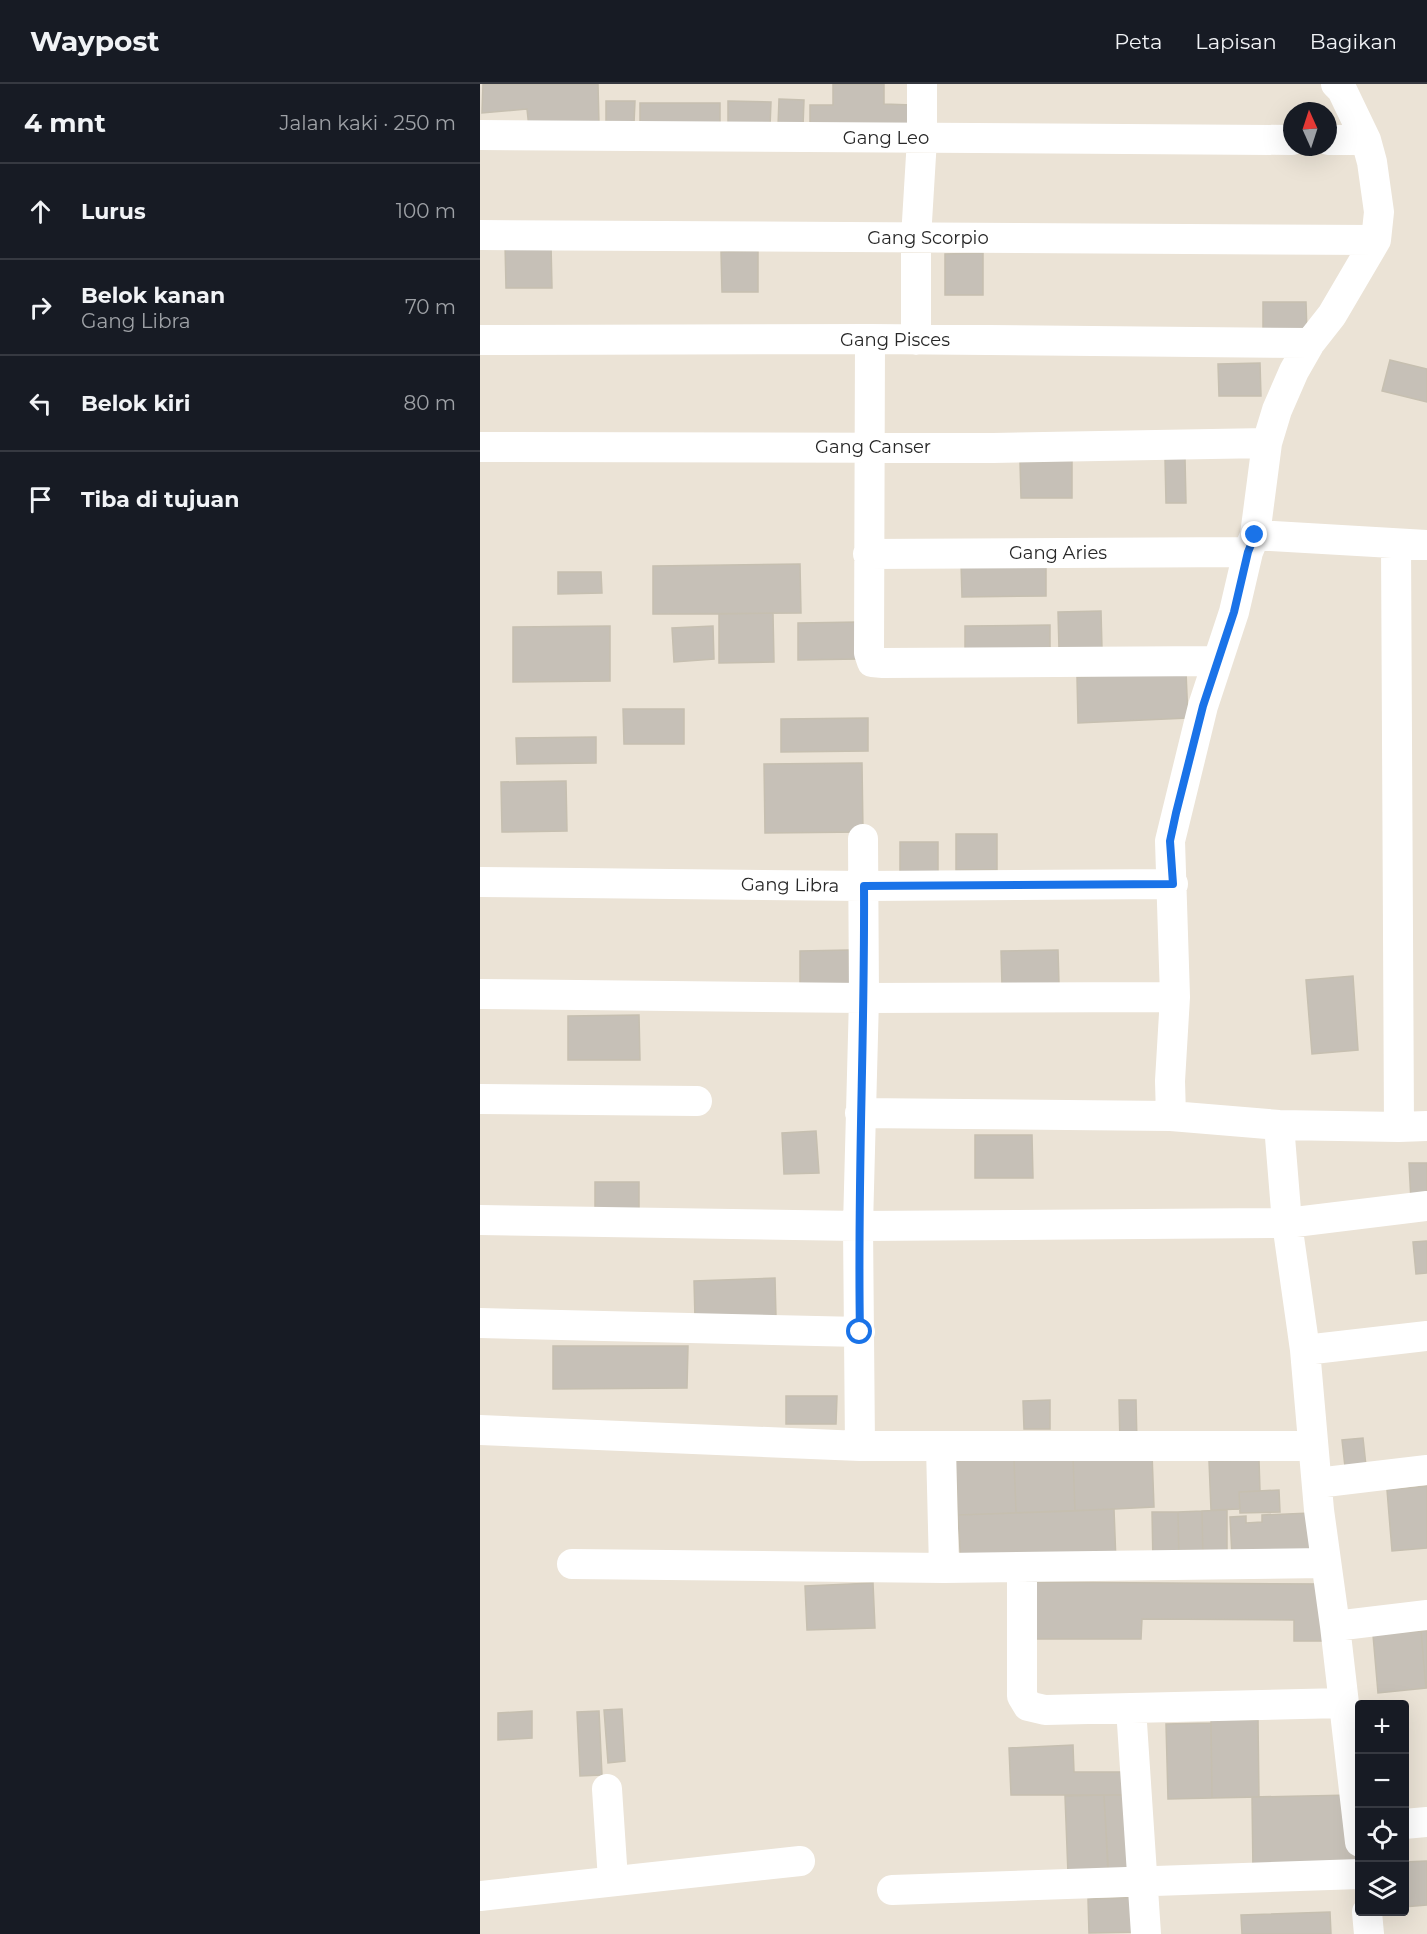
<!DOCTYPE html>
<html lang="id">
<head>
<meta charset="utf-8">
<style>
  :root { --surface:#171b24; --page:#242831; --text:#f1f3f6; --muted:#9ea1a6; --line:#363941 }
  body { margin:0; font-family:Montserrat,sans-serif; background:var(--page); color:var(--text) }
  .controls { position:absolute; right:18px; bottom:18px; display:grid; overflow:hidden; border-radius:6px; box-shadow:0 6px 24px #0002 }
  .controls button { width:54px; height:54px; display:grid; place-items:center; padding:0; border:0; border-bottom:2px solid var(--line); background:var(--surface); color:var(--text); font:30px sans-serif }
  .compass { position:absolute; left:803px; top:18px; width:54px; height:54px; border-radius:50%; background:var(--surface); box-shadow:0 6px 24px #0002; rotate:357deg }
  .stop { position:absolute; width:18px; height:18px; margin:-14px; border:4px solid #1a73e8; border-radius:50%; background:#fff }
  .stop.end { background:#1a73e8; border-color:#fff; box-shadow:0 2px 6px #0008 }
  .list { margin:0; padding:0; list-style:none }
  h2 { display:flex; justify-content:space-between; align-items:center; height:78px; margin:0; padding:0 24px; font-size:26px }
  h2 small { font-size:20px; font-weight:400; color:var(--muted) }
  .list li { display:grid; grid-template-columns:39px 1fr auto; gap:18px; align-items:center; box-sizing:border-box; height:96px; padding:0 24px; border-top:2px solid var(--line) }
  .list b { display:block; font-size:22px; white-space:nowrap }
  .list p { margin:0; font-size:20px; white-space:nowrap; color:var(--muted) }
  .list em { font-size:20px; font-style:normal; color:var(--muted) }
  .icon { flex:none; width:33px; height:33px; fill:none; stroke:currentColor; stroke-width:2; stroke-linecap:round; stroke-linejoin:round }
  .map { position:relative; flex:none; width:947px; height:1850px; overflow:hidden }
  header { display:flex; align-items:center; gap:36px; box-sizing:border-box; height:84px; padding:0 30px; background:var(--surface); border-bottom:2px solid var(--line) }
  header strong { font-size:28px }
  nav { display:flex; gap:33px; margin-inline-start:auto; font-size:21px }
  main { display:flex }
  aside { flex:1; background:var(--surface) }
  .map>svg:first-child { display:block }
</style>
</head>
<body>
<header>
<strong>Waypost</strong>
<nav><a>Peta</a><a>Lapisan</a><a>Bagikan</a></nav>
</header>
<main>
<aside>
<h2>4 mnt<small>Jalan kaki · 250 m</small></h2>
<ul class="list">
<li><svg class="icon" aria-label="ahead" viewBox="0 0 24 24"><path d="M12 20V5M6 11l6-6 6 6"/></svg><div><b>Lurus</b></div><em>100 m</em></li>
<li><svg class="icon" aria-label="right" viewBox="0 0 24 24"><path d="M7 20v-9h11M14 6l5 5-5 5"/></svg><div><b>Belok kanan</b><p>Gang Libra</p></div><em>70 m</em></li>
<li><svg class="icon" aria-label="left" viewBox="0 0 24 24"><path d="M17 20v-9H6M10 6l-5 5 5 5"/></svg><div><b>Belok kiri</b></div><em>80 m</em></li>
<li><svg class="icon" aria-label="arrive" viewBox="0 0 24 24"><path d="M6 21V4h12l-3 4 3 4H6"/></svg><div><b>Tiba di tujuan</b></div></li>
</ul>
</aside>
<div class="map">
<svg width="947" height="1850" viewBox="0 0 947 1850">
  <rect width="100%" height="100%" fill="#ebe3d6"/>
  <path fill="#c6c0b7" stroke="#c6bfb0" stroke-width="1.5" d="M3,0H118L119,40L49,44L47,25L2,29Z
    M353,0H404V20L432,21V46L330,45V21H353Z
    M299,15L324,16L323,43L298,42Z
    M126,17H155L154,40L126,37Z
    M248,17L291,18L290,43L248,42Z
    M160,19H240V43L160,44Z
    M25,160H71L72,204H26Z
    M278,167V208H242L241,168Z
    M503,169V211H465V170Z
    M783,218H826L827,249L783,250Z
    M910,276L947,285V318L902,307Z
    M780,279L781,312H739L738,280Z
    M705,374L706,419H686L685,375Z
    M592,377V414H541L540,378Z
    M566,478V512L482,513L481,479Z
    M320,480L321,529L173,530V482Z
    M78,488H121L122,509L78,510Z
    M621,527L622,565H579L578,528Z
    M293,529L294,578L239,579V530Z
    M379,538V575L318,576V539Z
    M570,541V575L485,577V542Z
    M130,542V597L33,598V543Z
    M233,542L234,575L194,578L192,544Z
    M706,588L708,634L598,639L597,593Z
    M143,625H204V660H144Z
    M388,634V667L301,668V635Z
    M116,653V679L37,680L36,654Z
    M382,679L383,748L285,749L284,680Z
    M86,697L87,747L22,748L21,698Z
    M476,750H517V786H476Z
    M420,758H458V791H420Z
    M369,866L370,903L320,904V867Z
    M578,866L579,900L522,902L521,867Z
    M873,892L878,966L832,970L826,896Z
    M159,931L160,976H88V932Z
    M336,1047L339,1089L304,1090L302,1049Z
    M495,1051H552L553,1094H495Z
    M929,1079H947V1117H931Z
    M115,1098H159V1132H115Z
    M947,1157V1189L936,1190L933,1158Z
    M295,1194L296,1233L215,1235L214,1197Z
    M73,1262H208L207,1304L73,1305Z
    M306,1312H357L356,1340H306Z
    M570,1316V1345H544L543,1317Z
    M639,1316H656L657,1359L640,1360Z
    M883,1354L886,1382L865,1383L862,1356Z
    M672,1369L674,1423L595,1427L593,1372Z
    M593,1372L595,1427L536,1429L534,1375Z
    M534,1375L536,1429L478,1431L476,1377Z
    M779,1376L780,1407L759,1408L760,1425L731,1426L729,1377Z
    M947,1402V1464L912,1467L907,1406Z
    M799,1406L800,1428L760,1429L759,1408Z
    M634,1425L636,1478L481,1483L478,1431Z
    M747,1426V1479H723L722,1427Z
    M722,1427L723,1479L699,1480L698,1428Z
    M672,1428H698L699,1480H673Z
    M830,1429L832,1468L752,1472L750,1433L766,1432V1439L782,1438V1431Z
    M547,1498L844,1500V1557H814V1536L662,1535L661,1555H547Z
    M393,1499L395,1544L327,1546L325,1502Z
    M941,1547L946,1604L898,1609L893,1551Z
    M941,1547H947V1604H946Z
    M142,1625L145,1677L128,1679L124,1626Z
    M52,1627V1654L18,1656V1629Z
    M119,1627L122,1691L100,1692L97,1628Z
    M731,1636H778L779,1713L732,1714Z
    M731,1639L732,1714L688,1715L686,1640Z
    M593,1661L594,1688H652L653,1711H531L529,1664Z
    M624,1711H653L657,1795L629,1797Z
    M624,1711L628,1788L588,1790L585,1712Z
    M872,1711L877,1787L773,1789L772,1713Z
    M947,1777V1821L924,1823V1778Z
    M660,1813L661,1848L609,1849L608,1815Z
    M850,1828L851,1850H762L761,1831Z"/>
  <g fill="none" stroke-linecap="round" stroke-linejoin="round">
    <path stroke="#fff" stroke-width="30" d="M0,51L812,56
      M848,56H886
      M0,151L896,156
      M390,255L389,569L392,578L403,579L737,577
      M0,256L390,255L830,259
      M436,256V154L442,55V0
      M0,363L513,364L787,359
      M775,451L947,461
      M388,470L768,468
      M0,798L384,802L693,800
      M0,910L384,914L695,913L690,997L691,1032L799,1041L919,1043L916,460
      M695,913L690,757L723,622L754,528L768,468L775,451L787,359L797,326L814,287L830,259L852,231L896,156L899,128L892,78L886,56L862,6L856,0
      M0,1015L217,1017
      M380,1029L691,1032
      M799,1041L807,1139L825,1266L839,1426L855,1542L880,1758
      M919,1043L947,1042
      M0,1136L378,1142L807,1139L947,1122
      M0,1239L380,1248
      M825,1266L947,1252
      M0,1346L380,1362H833
      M380,1362L378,1142L384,914L383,755
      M461,1363L464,1484
      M837,1399L947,1386
      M92,1480L464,1484L845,1479
      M542,1483V1612L548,1622L565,1626L863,1619
      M855,1542L947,1531
      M651,1624L666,1850
      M127,1705L133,1796
      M924,1740L947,1738
      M412,1806L880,1790
      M0,1812L320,1777
      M887,1828L889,1850"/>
  </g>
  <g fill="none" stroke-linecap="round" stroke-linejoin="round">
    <path stroke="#1a73e8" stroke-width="8" d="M380,1248C377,1099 385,950 384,802L693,800L690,757L696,729L723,622L754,528L768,468L775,451"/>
  </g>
  <g text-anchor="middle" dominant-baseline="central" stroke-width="4.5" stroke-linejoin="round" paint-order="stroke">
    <g font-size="18" fill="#272727" stroke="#fff">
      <text x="406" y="54">Gang Leo</text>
      <text x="448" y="154">Gang Scorpio</text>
      <text x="415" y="256">Gang Pisces</text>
      <text x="393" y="363">Gang Canser</text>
      <text x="578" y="469">Gang Aries</text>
      <text transform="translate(310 801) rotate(1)">Gang Libra</text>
    </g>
  </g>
</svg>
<div class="controls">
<button>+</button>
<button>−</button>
<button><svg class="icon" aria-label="locate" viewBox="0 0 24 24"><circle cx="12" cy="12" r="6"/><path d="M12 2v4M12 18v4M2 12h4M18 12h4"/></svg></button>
<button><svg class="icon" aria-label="layers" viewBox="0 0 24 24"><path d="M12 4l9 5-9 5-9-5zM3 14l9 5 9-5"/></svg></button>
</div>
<svg class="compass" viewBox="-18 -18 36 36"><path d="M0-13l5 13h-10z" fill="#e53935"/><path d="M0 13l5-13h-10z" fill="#9ea1a6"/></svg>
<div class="stop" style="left:380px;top:1248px"></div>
<div class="stop end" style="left:775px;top:451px"></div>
</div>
</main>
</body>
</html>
